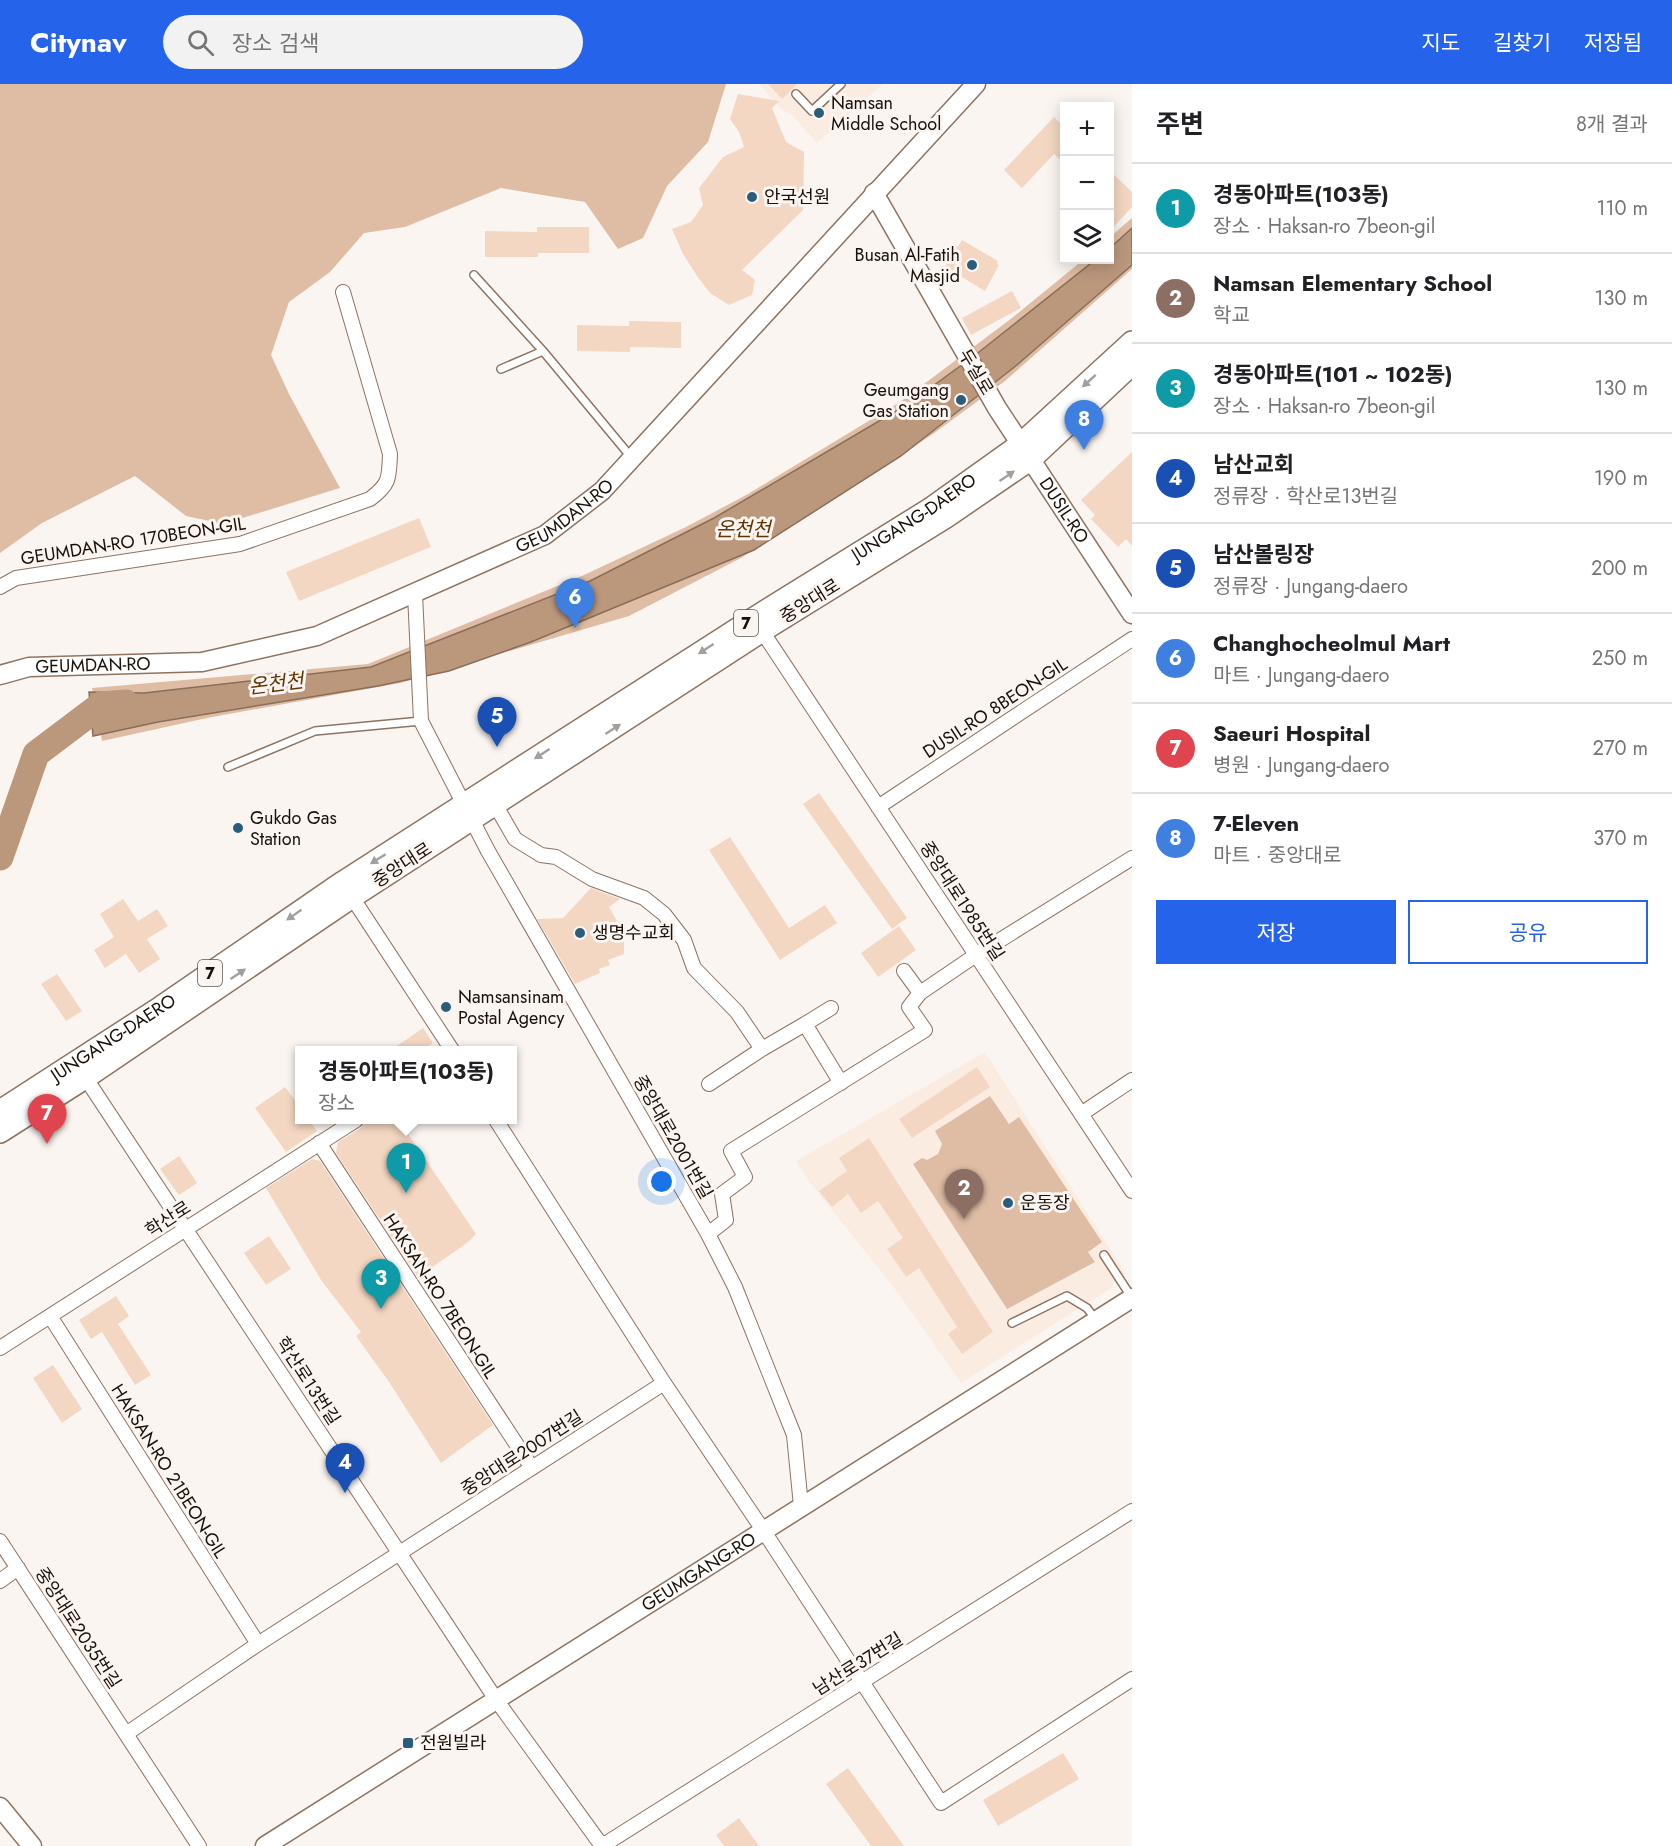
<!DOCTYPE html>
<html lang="ko">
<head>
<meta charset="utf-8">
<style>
  :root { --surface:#fff; --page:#f2f2f2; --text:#202124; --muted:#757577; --line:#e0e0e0; --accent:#2563eb }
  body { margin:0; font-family:Jost,"Noto Sans KR",sans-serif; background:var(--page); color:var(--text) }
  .controls { position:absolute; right:18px; top:18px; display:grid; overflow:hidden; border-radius:0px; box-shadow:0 3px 15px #0003 }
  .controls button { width:54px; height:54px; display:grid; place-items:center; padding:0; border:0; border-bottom:2px solid var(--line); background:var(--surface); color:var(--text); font:30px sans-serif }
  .you { position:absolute; left:662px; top:1098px; width:21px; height:21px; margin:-15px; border:4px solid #fff; border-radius:50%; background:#1a73e8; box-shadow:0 0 0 9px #1a73e833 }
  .badge { display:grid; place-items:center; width:39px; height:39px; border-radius:50%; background:var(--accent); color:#fff; font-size:20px; font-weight:700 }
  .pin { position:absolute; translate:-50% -50px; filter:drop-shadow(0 2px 3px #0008) }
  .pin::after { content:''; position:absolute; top:32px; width:21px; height:18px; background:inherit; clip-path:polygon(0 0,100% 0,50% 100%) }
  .popup { position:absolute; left:295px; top:962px; width:222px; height:78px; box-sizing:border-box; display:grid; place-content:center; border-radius:0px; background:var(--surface); filter:drop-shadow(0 2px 4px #0005); font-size:20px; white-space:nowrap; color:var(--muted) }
  .popup b { font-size:22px; color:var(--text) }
  .popup::after { content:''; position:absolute; left:50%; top:100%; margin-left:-12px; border:12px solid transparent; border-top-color:var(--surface) }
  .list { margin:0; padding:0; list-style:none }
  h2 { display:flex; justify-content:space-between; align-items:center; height:78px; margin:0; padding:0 24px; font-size:26px }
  h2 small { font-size:20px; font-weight:400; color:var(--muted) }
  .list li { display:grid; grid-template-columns:39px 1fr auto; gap:18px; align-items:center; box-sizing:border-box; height:90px; padding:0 24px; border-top:2px solid var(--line) }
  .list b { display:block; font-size:22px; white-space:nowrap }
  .list p { margin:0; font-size:20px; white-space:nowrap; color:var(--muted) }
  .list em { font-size:20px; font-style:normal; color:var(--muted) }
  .actions { display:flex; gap:12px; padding:18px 24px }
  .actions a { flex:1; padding:14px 0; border:2px solid var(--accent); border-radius:0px; text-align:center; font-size:21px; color:var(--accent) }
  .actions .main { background:var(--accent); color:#fff }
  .icon { flex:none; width:33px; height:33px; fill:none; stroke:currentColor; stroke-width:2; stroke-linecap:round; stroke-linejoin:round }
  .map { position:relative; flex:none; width:1132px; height:1762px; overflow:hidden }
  header { display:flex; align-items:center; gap:36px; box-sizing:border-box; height:84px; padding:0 30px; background:var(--accent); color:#fff }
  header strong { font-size:28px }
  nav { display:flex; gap:33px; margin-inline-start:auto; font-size:21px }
  .search { width:420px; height:54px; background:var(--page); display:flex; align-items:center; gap:15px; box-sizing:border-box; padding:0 21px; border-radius:33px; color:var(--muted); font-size:22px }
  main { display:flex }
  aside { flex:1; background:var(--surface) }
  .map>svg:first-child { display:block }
</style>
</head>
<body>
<header>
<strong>Citynav</strong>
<div class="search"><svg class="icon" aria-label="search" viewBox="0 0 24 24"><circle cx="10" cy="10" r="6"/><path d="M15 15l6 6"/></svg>장소 검색</div>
<nav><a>지도</a><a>길찾기</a><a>저장됨</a></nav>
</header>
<main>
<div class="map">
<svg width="1132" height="1762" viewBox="0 0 1132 1762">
  <rect width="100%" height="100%" fill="#fbf5f1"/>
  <path fill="#fbece2" d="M759,0H883L817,59L792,31L782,26Z
    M985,968L1126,1190L1113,1199L1111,1204L961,1299L898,1209L809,1097L796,1077Z"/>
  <path fill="#dfbda4" d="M0,0H726L708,58L667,102L643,154L618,165L585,118L501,104L405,143L364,149L330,188L289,218L271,271L289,310L340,404L223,440L186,432L135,392L42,439L0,469Z
    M1132,134V185L1005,297L933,350L741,474L629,532L400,599L207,634L102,657L92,604L368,580L584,491L686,443L748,410L900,318L1012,234L1083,176H1110V153Z
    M990,1012L1009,1040L1019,1033L1102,1158L1088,1168L1095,1178L1007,1225L913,1080L922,1074L927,1076L938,1070L942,1060L935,1047Z"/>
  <path fill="#bb977c" stroke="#8a6e59" stroke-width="1.5" d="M1132,144V181L1017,281L901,372L754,466L531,558L449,587L378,602L158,638L93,652L89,608L144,609L371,583L590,497L714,434L908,320L974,272L1095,176H1110V164Z"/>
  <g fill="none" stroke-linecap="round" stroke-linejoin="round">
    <path stroke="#bb977c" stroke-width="27" d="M0,773L36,670L101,621L126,619"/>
  </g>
  <path fill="#f3d7c2" d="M768,0H797L782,15Z
    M738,10L779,17L772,24L786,58L804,68L803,126L742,186L755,196L752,211L729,221L710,209L697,192L683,170L672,145L691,138L703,121L699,104L723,73L744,63L739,48L730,35Z
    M1054,33L1065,44V80L1054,70L1022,104L1004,86Z
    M1110,87L1132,108V123L1110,147Z
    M537,143H589V169H538V173H485V147L537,148Z
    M962,156L998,177L997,180L999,181L985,207L945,183L949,176L943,173L952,159L958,163Z
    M1012,207L1021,224L971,251L962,234Z
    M629,237L681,238V264L630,263V268L577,267V241L629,242Z
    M1132,368V462L1126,455L1118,463L1091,435L1095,431L1081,416Z
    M419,434L431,463L299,517L286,488Z
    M819,709L907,834L892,845L803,720Z
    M730,753L789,844L825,821L837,839L780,876L709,766Z
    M591,804L620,815L609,823L617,837L613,840L624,859V870L608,876L610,881L599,885L600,889L575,900L537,835L563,834Z
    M123,815L138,837L157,825L168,842L147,855L160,875L139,889L126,870L105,884L94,866L114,853L100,830Z
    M899,842L916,866L878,893L861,869Z
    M57,890L82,927L66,937L41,900Z
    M423,944L433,959L421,966H391Z
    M977,983L990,1003L912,1054L899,1035Z
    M285,1003L300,1023V1035H308L317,1047L286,1068L255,1024Z
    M368,1035H398L476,1150L467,1159L418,1193L336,1069L338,1058L361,1044Z
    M869,1054L993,1248L962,1270L948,1250L957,1243L919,1184L906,1193L887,1165L903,1154L878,1117L861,1129L848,1110L832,1123L819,1107L847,1087L839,1074Z
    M179,1072L197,1099L179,1111L160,1085Z
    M312,1075L320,1077L493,1341L441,1379L389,1298L356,1252L361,1248L321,1196L266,1104Z
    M269,1152L291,1185L266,1201L244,1169Z
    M116,1212L129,1232L118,1240L151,1291L135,1301L102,1248L91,1255L79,1236Z
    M53,1281L82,1325L62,1339L33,1294Z
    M1063,1669L1079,1695L998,1742L983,1716Z
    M848,1684L904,1762H871L826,1700Z
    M739,1734L759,1762H724L716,1751Z"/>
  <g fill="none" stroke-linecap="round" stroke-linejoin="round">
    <g stroke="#8d7360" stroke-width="10">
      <path id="lane" d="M796,10L812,27L841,0
        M474,191L543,267
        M501,285L543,267L631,373
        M228,683L315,647L421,637
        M1104,1171L1132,1214
        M1012,1239L1067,1212L1087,1224L1096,1236"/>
    </g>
    <g stroke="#8d7360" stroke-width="16">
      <path id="street" d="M0,503L16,494L240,460L370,415C390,400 389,394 390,370L343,208
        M415,510L421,637L488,767L708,1150L735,1203L794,1351L801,1422
        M762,547L1132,1107
        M496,722L515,755L541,771L556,773L592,795L644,814L664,830L684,856L694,884L737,928L762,965L805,940L841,999
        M878,723L1132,555
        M348,807L452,966
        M904,887L920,909
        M805,940L831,924
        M81,987L497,1617L602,1762L1132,1427
        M709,1000L762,965
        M1081,1030L1132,996
        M496,1036L664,1299L763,1446L941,1719L1132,1595
        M319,1059L532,1384
        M708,1150L726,1136L722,1110L745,1093L731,1067L925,946L909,923L920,909L976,871L1132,774
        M50,1232L258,1560
        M0,1264L356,1036
        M0,1457L199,1762
        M0,1497L18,1484
        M126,1650L258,1560L664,1299"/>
    </g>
    <g stroke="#8d7360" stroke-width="21">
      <g id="secondary">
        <path id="s1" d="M874,109L997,324L1132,530"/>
        <path id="s2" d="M0,591L29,583L202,578L317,552L545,451L602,407L976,0"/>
        <path d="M0,1723L32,1762"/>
        <path id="s3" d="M265,1762L1132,1214"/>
      </g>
    </g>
    <g stroke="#8d7360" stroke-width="24">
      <g id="primary">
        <path id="s4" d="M0,1027L161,923L343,798L759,531L930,425L1021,360L1132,258"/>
        <path d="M0,1048L85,994L352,813L762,547L946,433L1031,375L1132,280"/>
      </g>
    </g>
    <use href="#lane" stroke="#fff" stroke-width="7"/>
    <use href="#street" stroke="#fff" stroke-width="14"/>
    <use href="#secondary" stroke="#fff" stroke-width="18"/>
    <use href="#primary" stroke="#fff" stroke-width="21"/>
  </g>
  <defs><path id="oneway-solid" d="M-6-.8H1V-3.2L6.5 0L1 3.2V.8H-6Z" transform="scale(1.5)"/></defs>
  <g fill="#a39f9c">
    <use href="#oneway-solid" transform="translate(1089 297) rotate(138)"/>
    <use href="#oneway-solid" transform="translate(1007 392) rotate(-34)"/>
    <use href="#oneway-solid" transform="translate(706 565) rotate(147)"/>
    <use href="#oneway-solid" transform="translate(613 645) rotate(-33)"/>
    <use href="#oneway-solid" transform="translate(542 670) rotate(147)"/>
    <use href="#oneway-solid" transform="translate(378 775) rotate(148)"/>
    <use href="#oneway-solid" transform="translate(294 831) rotate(145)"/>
    <use href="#oneway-solid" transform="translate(238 890) rotate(-34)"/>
  </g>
  <g fill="#2c5c7b" stroke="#fbf5f1" stroke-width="2">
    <circle cx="819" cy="29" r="6"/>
    <circle cx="752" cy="113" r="6"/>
    <circle cx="972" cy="181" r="6"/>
    <circle cx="961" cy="316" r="6"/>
    <circle cx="238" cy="744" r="6"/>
    <circle cx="580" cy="849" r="6"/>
    <circle cx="446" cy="923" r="6"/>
    <circle cx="1008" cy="1119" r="6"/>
    <rect x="402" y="1653" width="12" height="12" rx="3"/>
  </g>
  <g text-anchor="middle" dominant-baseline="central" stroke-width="6" stroke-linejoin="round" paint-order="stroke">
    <g fill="#fbf5f1" stroke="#5d554e" stroke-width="1.5">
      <rect x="734" y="526" width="24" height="26" rx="4.5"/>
      <rect x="198" y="876" width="24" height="26" rx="4.5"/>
    </g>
    <g font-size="16" font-weight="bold" fill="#191008">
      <text x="746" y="539">7</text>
      <text x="210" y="889">7</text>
    </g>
    <g font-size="18" fill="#191008" stroke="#fbf5f1" text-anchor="start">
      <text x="831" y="19">Namsan<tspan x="831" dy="21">Middle School</tspan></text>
      <text x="764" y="113">안국선원</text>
      <text x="960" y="171" text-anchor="end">Busan Al-Fatih<tspan x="960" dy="21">Masjid</tspan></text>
      <text x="949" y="306" text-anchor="end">Geumgang<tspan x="949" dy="21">Gas Station</tspan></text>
      <text x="250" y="734">Gukdo Gas<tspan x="250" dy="21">Station</tspan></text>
      <text x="592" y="849">생명수교회</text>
      <text x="458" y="913">Namsansinam<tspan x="458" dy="21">Postal Agency</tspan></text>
      <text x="1020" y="1119">운동장</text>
      <text x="420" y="1659">전원빌라</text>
    </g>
    <g font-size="18" fill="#191008" stroke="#fbf5f1">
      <text transform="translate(976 288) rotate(59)">두실로</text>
      <text stroke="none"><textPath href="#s1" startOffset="370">DUSIL-RO</textPath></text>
      <text stroke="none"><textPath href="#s2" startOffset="597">GEUMDAN-RO</textPath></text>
      <text stroke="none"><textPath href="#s4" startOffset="1090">JUNGANG-DAERO</textPath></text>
      <text transform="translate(133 457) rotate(-9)">GEUMDAN-RO 170BEON-GIL</text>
      <text transform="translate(810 517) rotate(-32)">중앙대로</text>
      <text stroke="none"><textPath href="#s2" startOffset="94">GEUMDAN-RO</textPath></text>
      <text transform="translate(995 624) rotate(-33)">DUSIL-RO 8BEON-GIL</text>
      <text transform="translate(402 781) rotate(-33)">중앙대로</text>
      <text transform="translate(962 817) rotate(57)">중앙대로1985번길</text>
      <text stroke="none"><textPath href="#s4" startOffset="135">JUNGANG-DAERO</textPath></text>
      <text transform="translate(673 1053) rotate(60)">중앙대로2001번길</text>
      <text transform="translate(168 1135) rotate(-33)">학산로</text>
      <text transform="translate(440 1212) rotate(57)">HAKSAN-RO 7BEON-GIL</text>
      <text transform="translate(308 1297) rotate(57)">학산로13번길</text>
      <text transform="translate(522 1369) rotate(-33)">중앙대로2007번길</text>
      <text transform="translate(169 1387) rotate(58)">HAKSAN-RO 21BEON-GIL</text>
      <text stroke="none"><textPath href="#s3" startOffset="513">GEUMGANG-RO</textPath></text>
      <text transform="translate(78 1544) rotate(57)">중앙대로2035번길</text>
      <text transform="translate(858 1580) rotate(-32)">남산로37번길</text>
    </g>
    <g font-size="20" font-style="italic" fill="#613302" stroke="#fbf5f1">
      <text x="743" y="445">온천천</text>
      <text transform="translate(276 600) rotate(-7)">온천천</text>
    </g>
  </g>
</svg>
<div class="controls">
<button>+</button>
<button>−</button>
<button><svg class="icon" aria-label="layers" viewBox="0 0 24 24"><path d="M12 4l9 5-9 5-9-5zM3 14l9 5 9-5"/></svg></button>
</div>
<div class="you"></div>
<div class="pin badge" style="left:406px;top:1109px;background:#0f9aa8">1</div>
<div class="popup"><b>경동아파트(103동)</b>장소</div>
<div class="pin badge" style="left:964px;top:1135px;background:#8d6e63">2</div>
<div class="pin badge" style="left:381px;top:1225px;background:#0f9aa8">3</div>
<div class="pin badge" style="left:345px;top:1409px;background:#1a4fb4">4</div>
<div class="pin badge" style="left:497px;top:663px;background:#1a4fb4">5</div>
<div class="pin badge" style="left:575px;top:544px;background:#3f7fe0">6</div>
<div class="pin badge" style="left:47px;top:1060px;background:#e0444e">7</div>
<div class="pin badge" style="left:1084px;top:366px;background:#3f7fe0">8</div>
</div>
<aside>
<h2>주변<small>8개 결과</small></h2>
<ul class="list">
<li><span class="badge" style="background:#0f9aa8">1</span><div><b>경동아파트(103동)</b><p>장소 · Haksan-ro 7beon-gil</p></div><em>110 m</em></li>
<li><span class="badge" style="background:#8d6e63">2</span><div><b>Namsan Elementary School</b><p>학교</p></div><em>130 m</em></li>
<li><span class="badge" style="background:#0f9aa8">3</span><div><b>경동아파트(101 ~ 102동)</b><p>장소 · Haksan-ro 7beon-gil</p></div><em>130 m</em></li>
<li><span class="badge" style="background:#1a4fb4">4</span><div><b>남산교회</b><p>정류장 · 학산로13번길</p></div><em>190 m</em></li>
<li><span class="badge" style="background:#1a4fb4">5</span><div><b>남산볼링장</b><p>정류장 · Jungang-daero</p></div><em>200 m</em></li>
<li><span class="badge" style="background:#3f7fe0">6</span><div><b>Changhocheolmul Mart</b><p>마트 · Jungang-daero</p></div><em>250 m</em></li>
<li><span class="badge" style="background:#e0444e">7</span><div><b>Saeuri Hospital</b><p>병원 · Jungang-daero</p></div><em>270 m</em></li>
<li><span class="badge" style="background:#3f7fe0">8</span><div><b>7-Eleven</b><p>마트 · 중앙대로</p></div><em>370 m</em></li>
</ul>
<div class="actions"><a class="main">저장</a><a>공유</a></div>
</aside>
</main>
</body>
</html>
